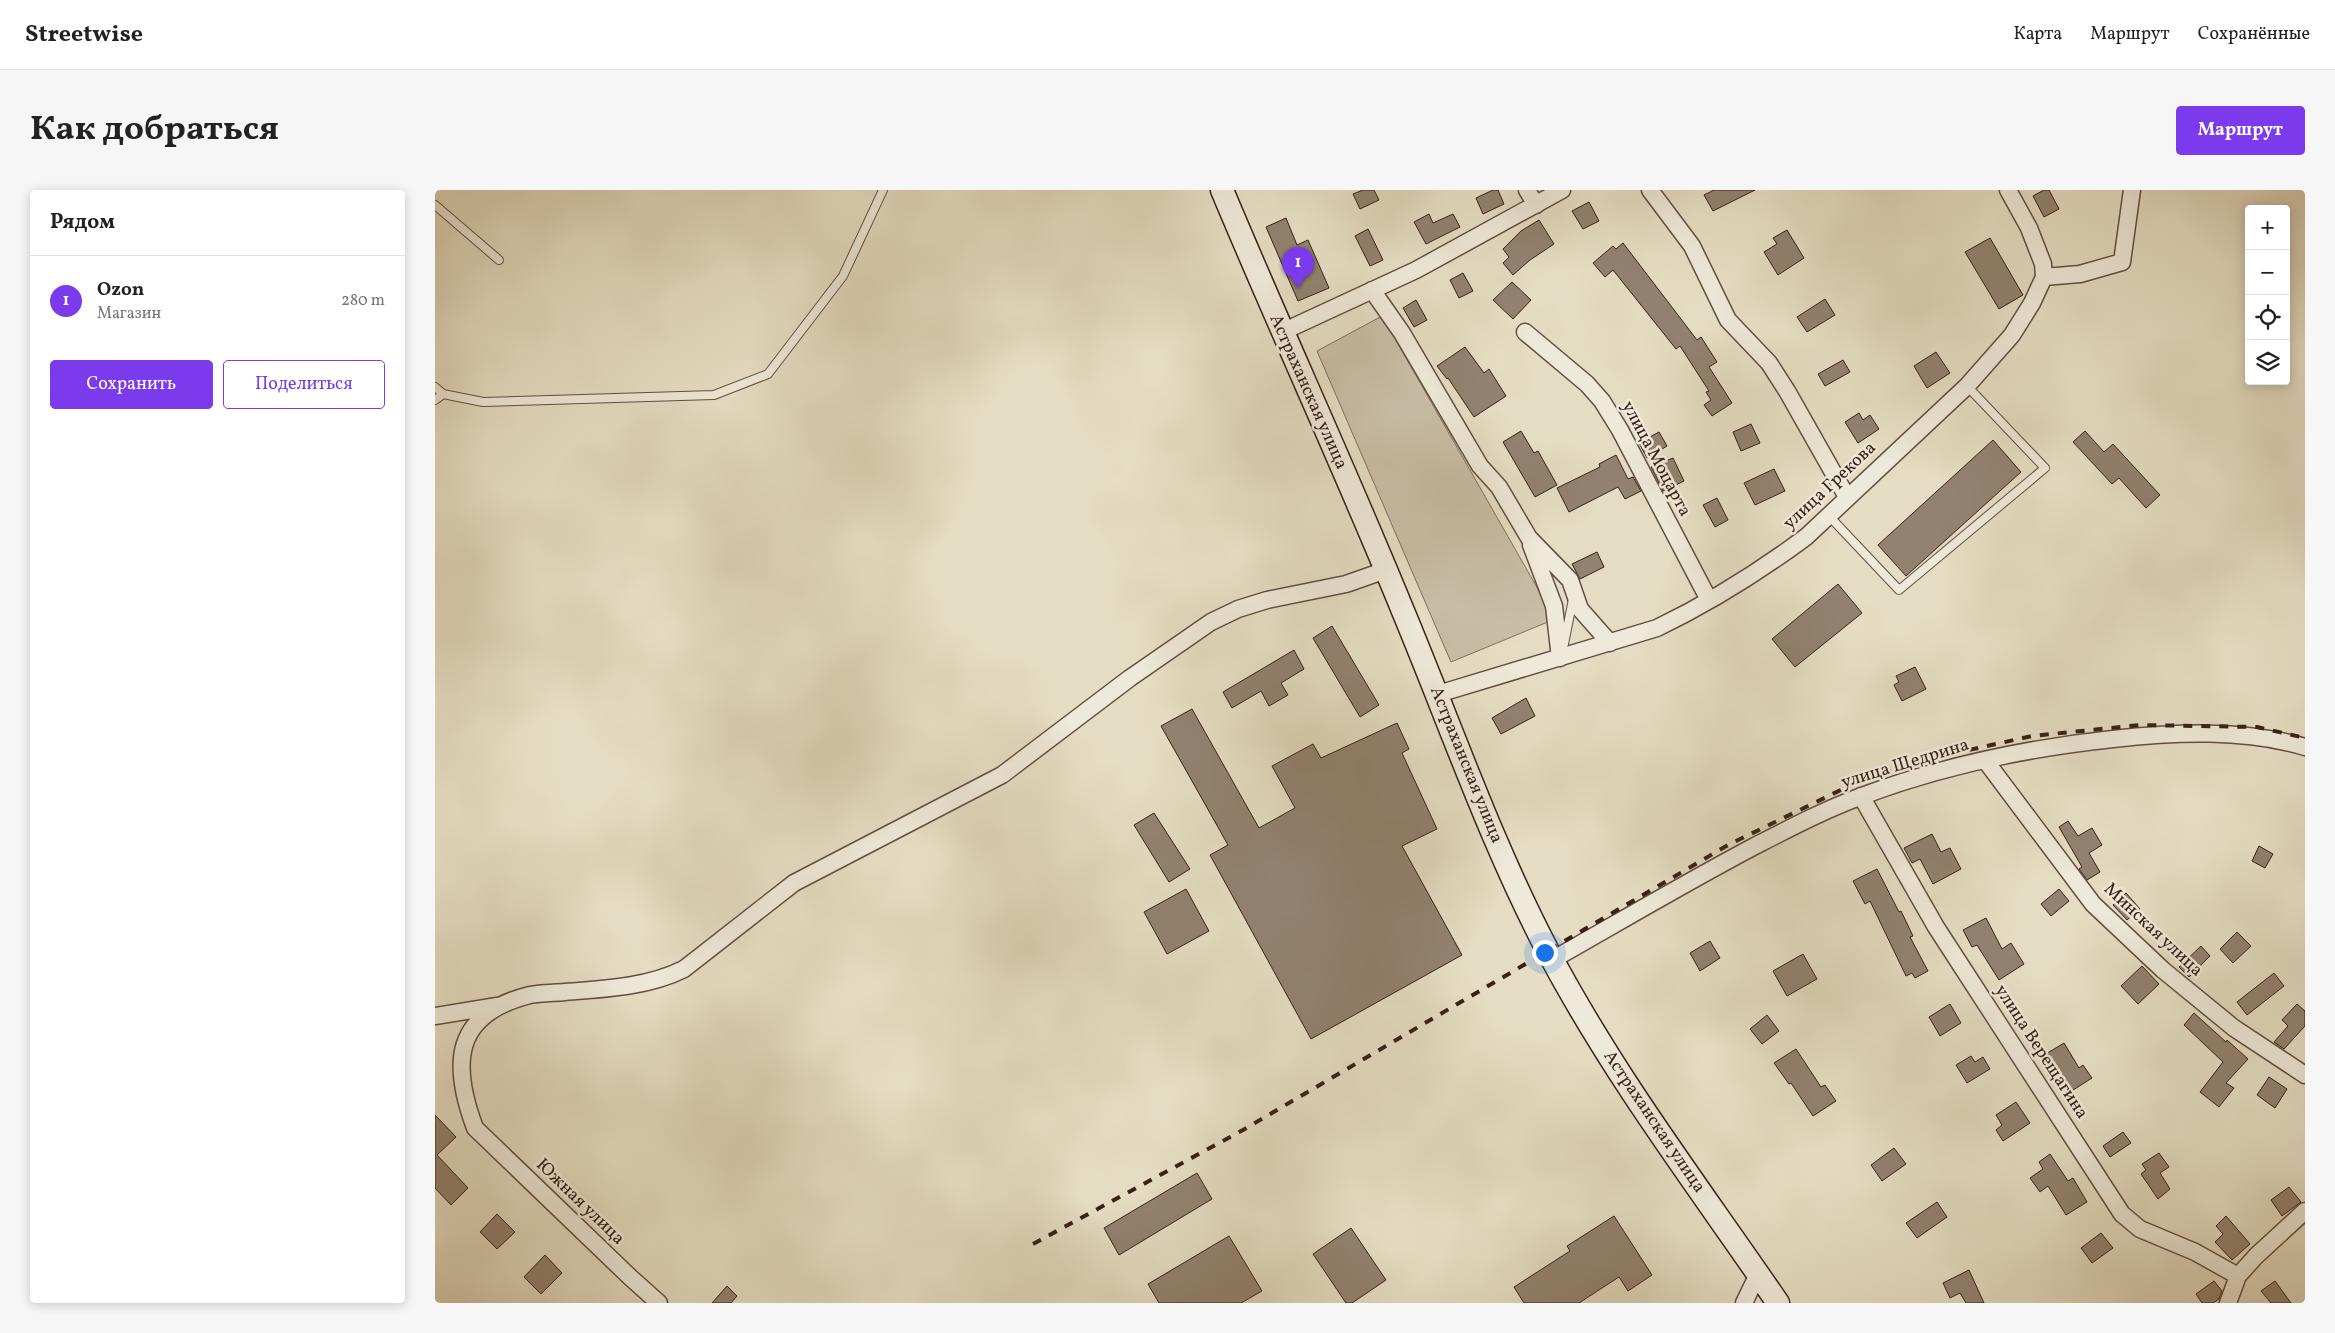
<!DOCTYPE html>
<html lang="ru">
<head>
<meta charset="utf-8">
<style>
  :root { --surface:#fff; --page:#f6f6f6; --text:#222; --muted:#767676; --line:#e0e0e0; --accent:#7c3aed }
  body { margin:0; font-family:Vollkorn,serif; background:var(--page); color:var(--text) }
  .controls { position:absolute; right:15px; top:15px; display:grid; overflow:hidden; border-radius:5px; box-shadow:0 2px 12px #0003 }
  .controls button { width:45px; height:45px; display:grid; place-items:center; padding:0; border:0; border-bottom:1px solid var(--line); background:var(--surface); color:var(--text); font:25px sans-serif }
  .you { position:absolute; left:1109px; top:762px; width:18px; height:18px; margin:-12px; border:4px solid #fff; border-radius:50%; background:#1a73e8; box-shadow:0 0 0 8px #1a73e833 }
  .badge { display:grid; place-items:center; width:32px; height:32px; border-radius:50%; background:var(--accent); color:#fff; font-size:16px; font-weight:700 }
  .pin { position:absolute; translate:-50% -41px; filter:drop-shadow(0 1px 2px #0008) }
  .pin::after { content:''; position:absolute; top:26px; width:18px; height:15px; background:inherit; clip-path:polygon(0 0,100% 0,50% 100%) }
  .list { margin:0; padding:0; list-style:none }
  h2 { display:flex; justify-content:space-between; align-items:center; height:65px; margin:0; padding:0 20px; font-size:21px }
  h2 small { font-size:16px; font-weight:400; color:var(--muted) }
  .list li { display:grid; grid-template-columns:32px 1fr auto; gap:15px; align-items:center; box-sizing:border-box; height:90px; padding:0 20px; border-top:1px solid var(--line) }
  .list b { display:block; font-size:19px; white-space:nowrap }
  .list p { margin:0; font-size:16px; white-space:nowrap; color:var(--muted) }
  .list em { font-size:16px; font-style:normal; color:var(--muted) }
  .actions { display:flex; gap:10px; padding:15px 20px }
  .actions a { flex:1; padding:11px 0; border:1px solid var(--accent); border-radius:5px; text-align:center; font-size:18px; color:var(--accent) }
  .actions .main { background:var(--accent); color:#fff }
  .icon { flex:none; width:28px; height:28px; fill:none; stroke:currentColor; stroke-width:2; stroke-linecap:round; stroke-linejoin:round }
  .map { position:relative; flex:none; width:1870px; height:1113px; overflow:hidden; border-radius:5px }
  header { display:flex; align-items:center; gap:30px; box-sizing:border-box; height:70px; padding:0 25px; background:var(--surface); border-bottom:1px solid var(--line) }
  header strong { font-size:24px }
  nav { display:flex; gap:28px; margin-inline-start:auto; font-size:18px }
  .intro { display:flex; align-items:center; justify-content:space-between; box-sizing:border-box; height:120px; padding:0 30px }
  h1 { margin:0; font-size:35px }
  .button { padding:12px 22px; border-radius:5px; background:var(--accent); color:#fff; font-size:18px; font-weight:700 }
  main { display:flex; gap:30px; padding:0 30px }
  aside { flex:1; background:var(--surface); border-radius:5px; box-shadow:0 2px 12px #0003 }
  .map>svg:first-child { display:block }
</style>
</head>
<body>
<header>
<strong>Streetwise</strong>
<nav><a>Карта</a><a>Маршрут</a><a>Сохранённые</a></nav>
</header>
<div class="intro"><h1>Как добраться</h1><a class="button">Маршрут</a></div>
<main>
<aside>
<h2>Рядом<small></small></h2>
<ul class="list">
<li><span class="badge">1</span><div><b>Ozon</b><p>Магазин</p></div><em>280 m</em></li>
</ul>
<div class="actions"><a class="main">Сохранить</a><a>Поделиться</a></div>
</aside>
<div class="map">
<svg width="1870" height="1113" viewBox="0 0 1870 1113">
  <rect width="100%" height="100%" fill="#e5ddc3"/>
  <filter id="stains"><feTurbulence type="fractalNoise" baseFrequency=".004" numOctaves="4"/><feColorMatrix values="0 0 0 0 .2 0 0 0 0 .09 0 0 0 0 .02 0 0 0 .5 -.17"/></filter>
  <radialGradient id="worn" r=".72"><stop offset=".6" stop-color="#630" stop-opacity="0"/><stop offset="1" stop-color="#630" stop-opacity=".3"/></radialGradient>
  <path fill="#c8bda6" stroke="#806e5e" d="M947,126L1120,429L1016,472L882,161Z"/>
  <path fill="#928270" stroke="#382016" d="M928,0H939L944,10L925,19L918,4Z
    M1058,0H1063L1069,14L1048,24L1041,8Z
    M1279,0H1320L1278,21L1269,5Z
    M1609,0H1614L1624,19L1609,27L1598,6Z
    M1154,12L1164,31L1148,39L1137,21Z
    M994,24L998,33L1018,24L1025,37L991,54L979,32Z
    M851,28L862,55L873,50L894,98L863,111L831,37Z
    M1104,30L1119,54L1095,70L1078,85L1068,73L1074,67L1068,59L1086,41Z
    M933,39L948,70L935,76L920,46Z
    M1352,40L1369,68L1343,85L1329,62L1342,54L1338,48Z
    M1555,48L1588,105L1564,119L1530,62Z
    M1188,53L1262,150L1266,147L1282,172L1274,177L1297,213L1277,226L1269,215L1276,210L1271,202L1274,201L1245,156L1241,159L1178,80L1170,87L1158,73L1178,56L1181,59Z
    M1028,83L1038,101L1024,108L1015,90Z
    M1077,92L1096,110L1078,129L1058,110Z
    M1390,109L1400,125L1372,142L1362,127Z
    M981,110L992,130L979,137L968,118Z
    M1030,157L1049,183L1054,179L1071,206L1039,227L1013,188L1012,189L1002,176Z
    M1501,162L1515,183L1492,198L1479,176Z
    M1408,170L1415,182L1390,196L1383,184Z
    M1424,223L1428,230L1435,225L1444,239L1423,253L1410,232Z
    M1316,234L1325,253L1306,261L1298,242Z
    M1086,241L1099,263L1103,261L1122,295L1100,307L1068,252Z
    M1650,241L1669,262L1678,254L1725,305L1711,318L1684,288L1677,294L1638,252Z
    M1224,242L1232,256L1212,268L1204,253Z
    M1558,250L1586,282L1471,386L1443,355Z
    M1181,265L1193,289L1198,287L1206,301L1190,309L1183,297L1134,322L1122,298L1165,277L1164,274Z
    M1238,268L1249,291L1228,301L1216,277Z
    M1339,279L1350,301L1320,315L1309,293Z
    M1282,308L1293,330L1280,337L1268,315Z
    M1162,362L1169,377L1145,389L1137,374Z
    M1403,394L1427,423L1360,477L1337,449Z
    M897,436L944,515L925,527L878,448Z
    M859,460L869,479L846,493L853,505L834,516L826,501L797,518L788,502Z
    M1480,477L1491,499L1467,511L1459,495L1464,492L1461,486Z
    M1091,508L1100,526L1066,544L1057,528Z
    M757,519L824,638L860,618L837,576L878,554L886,568L962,533L974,559L967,563L1002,639L967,656L1027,765L876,849L775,665L793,655L726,536Z
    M719,623L755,679L734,692L699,635Z
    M1633,631L1643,646L1657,638L1667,655L1654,663L1665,682L1652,690L1644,679L1647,677L1624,637Z
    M1497,644L1506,662L1515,658L1526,679L1498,694L1485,669L1477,673L1469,658Z
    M1824,656L1838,664L1830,678L1817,671Z
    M1442,679L1464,722L1466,721L1478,746L1475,747L1493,781L1480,788L1477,783L1471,786L1435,711L1430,714L1418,691Z
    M751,699L774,741L732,764L709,722Z
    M1624,699L1634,711L1616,726L1606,714Z
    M1691,703L1705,719L1692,730L1678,715Z
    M1551,728L1567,759L1576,753L1589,774L1564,790L1542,755L1537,757L1528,740Z
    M1802,742L1816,756L1798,773L1785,759Z
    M1275,751L1285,768L1265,781L1255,763Z
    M1766,756L1775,766L1754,787L1744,777Z
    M1368,764L1382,789L1352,806L1338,781Z
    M1707,776L1724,794L1703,814L1686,796Z
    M1839,783L1849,796L1812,825L1802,812Z
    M1515,814L1526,833L1505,846L1494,827Z
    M1862,814L1870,821V836L1849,859L1839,852L1853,836L1847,830Z
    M1759,823L1791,852L1792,850L1813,869L1791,893L1799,898L1784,917L1765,902L1788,872L1749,835Z
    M1332,825L1344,841L1327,854L1315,839Z
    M1629,853L1644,878L1648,875L1657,888L1635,902L1611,864Z
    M1361,859L1386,897L1390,895L1401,911L1378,926L1356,893L1354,894L1339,873Z
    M1536,866L1540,872L1548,867L1555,879L1532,893L1521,875Z
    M1834,887L1852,899L1840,918L1822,905Z
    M1581,912L1595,933L1568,951L1561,940L1567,935L1561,925Z
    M0,925L21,947L2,965L33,998L16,1015L0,998Z
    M1688,942L1696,953L1675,967L1668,956Z
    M1459,958L1471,974L1447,991L1436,975Z
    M1724,963L1734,977L1725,983L1735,999L1723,1009L1706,984L1711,980L1707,974Z
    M1615,964L1633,991L1638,988L1652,1012L1631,1025L1613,996L1605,1002L1595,988L1608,979L1604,972Z
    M762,983L777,1009L684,1065L669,1038Z
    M1854,997L1866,1012L1847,1026L1836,1010Z
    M1502,1012L1512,1027L1482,1048L1471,1033Z
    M62,1024L80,1042L62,1059L45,1042Z
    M1179,1026L1217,1085L1193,1101L1184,1087L1144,1113H1089L1079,1097L1135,1061L1132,1056Z
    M1791,1026L1815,1054L1797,1070L1780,1052L1788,1044L1781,1036Z
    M916,1038L951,1090L917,1113H911L878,1064Z
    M1666,1043L1678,1058L1657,1073L1646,1058Z
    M794,1046L827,1101L806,1113H724L713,1094Z
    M110,1065L127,1083L106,1104L89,1087Z
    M1534,1080L1549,1113H1531L1525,1103L1515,1108L1508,1093Z
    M1779,1091L1787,1101L1784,1109L1778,1113H1767L1761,1104Z
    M1840,1091L1856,1113H1836L1826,1101Z
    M292,1096L302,1106L296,1113H277Z"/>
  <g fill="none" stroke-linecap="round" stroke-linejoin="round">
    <g stroke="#634f41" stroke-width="10">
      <path id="lane" d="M0,15L64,70
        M0,197L8,204
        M0,210L8,204L48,212L279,205L333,184L408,86L448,0
        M1394,326L1464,400L1610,278L1532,196
        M1129,454L1138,409"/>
    </g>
    <g stroke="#634f41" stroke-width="19">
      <path id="street" d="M1092,0L1101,15
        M1215,0L1257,56L1293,130L1334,173L1352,201L1412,307
        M1609,87L1645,84L1687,72L1697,0
        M937,100L967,143L1045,276L1064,297L1094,348L1135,390L1145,419L1175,453
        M847,142L981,80L1127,0
        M1090,142L1152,194L1167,211L1185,240L1274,410
        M1096,355L1119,416L1125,468
        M1003,504L1222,438C1274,413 1325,381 1371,347L1532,196L1577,145L1597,113L1609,87L1608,74L1594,38L1573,0
        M1550,570L1658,714L1728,780L1799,838L1870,885
        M1426,606L1501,737L1687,1024L1705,1039L1760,1062L1803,1086
        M1117,770C1184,732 1250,693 1318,657C1353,639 1389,620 1427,606C1507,576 1593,558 1678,549C1741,542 1809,539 1870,557
        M0,826L62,816
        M224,1113L196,1088L40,938C16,874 18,824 95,805C106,803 119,803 130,802C170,799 213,797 249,779L359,693L567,585L695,488L776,432L803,419L832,410L911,394L951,380
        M1309,1113L1323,1084
        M1793,1113L1803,1086L1821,1066L1870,1021"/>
    </g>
    <g stroke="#382016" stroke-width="25">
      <path id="secondary" d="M787,0C846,141 910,279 968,421C1016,536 1057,656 1116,767C1181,889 1265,999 1343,1113"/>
    </g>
    <use href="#lane" stroke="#eee9d8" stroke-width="8"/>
    <use href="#street" stroke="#eee9d8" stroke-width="16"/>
    <use href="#secondary" stroke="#eee9d8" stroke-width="22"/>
    <path stroke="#382016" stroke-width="4" stroke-dasharray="9 9" stroke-linecap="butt" d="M598,1054L808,940L1293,655L1416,595L1489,570L1597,546L1705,535L1822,537L1870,548"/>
  </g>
  <g text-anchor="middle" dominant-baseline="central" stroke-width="5" stroke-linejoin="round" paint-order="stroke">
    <g font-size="18" fill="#382016" stroke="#eee9d8">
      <text transform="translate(873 202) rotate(66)">Астраханская улица</text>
      <text transform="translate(1221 269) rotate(62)">улица Моцарта</text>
      <text transform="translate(1395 296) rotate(-43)">улица Грекова</text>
      <text transform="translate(1470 574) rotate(-17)">улица Щедрина</text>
      <text transform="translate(1031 575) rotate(68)">Астраханская улица</text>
      <text transform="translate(1718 740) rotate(43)">Минская улица</text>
      <text transform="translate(1606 862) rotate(57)">улица Верещагина</text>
      <text transform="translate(1219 932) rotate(56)">Астраханская улица</text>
      <text transform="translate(145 1012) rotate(44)">Южная улица</text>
    </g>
  </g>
  <rect width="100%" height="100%" filter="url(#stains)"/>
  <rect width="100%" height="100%" fill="url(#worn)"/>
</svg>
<div class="controls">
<button>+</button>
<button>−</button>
<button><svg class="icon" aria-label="locate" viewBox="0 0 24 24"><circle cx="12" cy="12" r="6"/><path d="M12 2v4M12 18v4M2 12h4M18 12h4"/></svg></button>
<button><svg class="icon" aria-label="layers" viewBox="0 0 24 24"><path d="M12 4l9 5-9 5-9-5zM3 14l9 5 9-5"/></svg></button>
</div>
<div class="you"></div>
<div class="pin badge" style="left:863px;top:98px">1</div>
</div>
</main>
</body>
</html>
